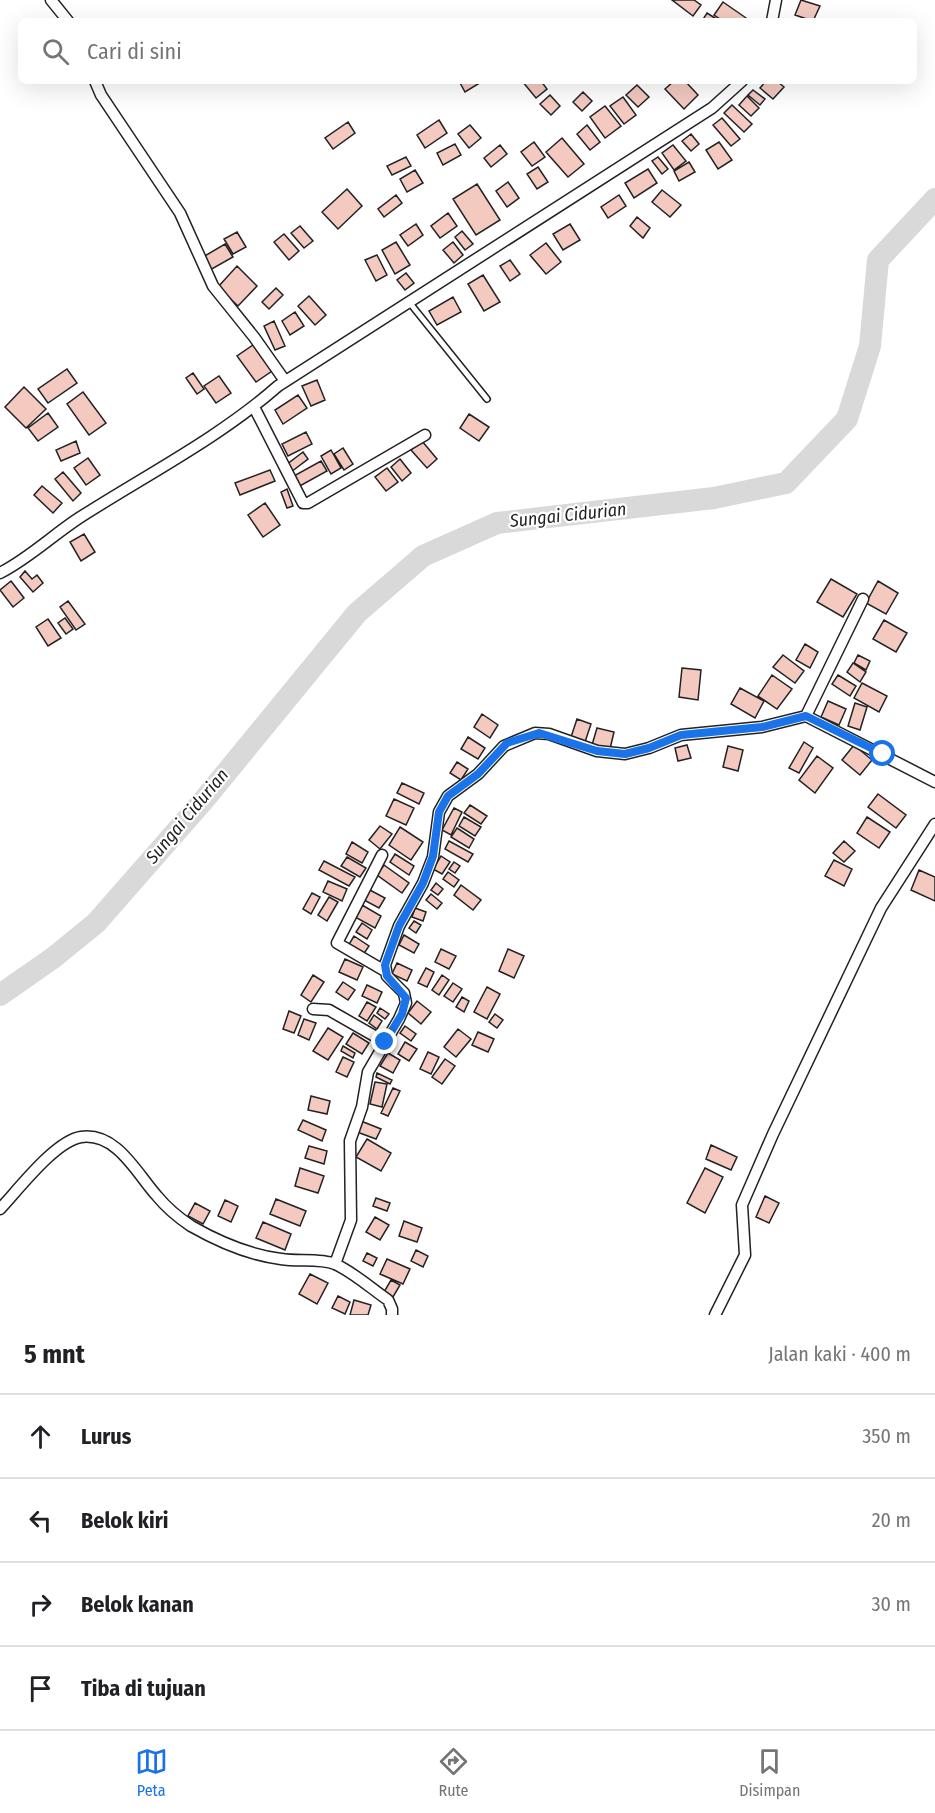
<!DOCTYPE html>
<html lang="id">
<head>
<meta charset="utf-8">
<style>
  :root { --surface:#fff; --page:#f6f6f6; --text:#202124; --muted:#757577; --line:#e0e0e0; --accent:#1a73e8 }
  body { margin:0; font-family:"Fira Sans Condensed",sans-serif; background:var(--page); color:var(--text) }
  .stop { position:absolute; width:18px; height:18px; margin:-14px; border:4px solid #1a73e8; border-radius:50%; background:#fff }
  .stop.end { background:#1a73e8; border-color:#fff; box-shadow:0 2px 6px #0008 }
  .list { margin:0; padding:0; list-style:none }
  h2 { display:flex; justify-content:space-between; align-items:center; height:78px; margin:0; padding:0 24px; font-size:26px }
  h2 small { font-size:20px; font-weight:400; color:var(--muted) }
  .list li { display:grid; grid-template-columns:39px 1fr auto; gap:18px; align-items:center; box-sizing:border-box; height:84px; padding:0 24px; border-top:2px solid var(--line) }
  .list b { display:block; font-size:22px; white-space:nowrap }
  .list em { font-size:20px; font-style:normal; color:var(--muted) }
  .icon { flex:none; width:33px; height:33px; fill:none; stroke:currentColor; stroke-width:2; stroke-linecap:round; stroke-linejoin:round }
  .map { position:relative; flex:none; width:935px; height:1315px; overflow:hidden }
  .search { position:absolute; background:var(--surface); box-shadow:0 6px 24px #0002; left:18px; right:18px; top:18px; height:66px; display:flex; align-items:center; gap:15px; box-sizing:border-box; padding:0 21px; border-radius:9px; color:var(--muted); font-size:22px }
  .sheet { height:414px; background:var(--surface) }
  nav { display:flex; justify-content:space-around; align-items:center; box-sizing:border-box; height:84px; border-top:2px solid var(--line); background:var(--surface); font-size:16px; color:var(--muted) }
  nav a { display:grid; justify-items:center; gap:3px }
  nav .on { color:var(--accent) }
  .map>svg:first-child { display:block }
</style>
</head>
<body>
<div class="map">
<svg width="935" height="1315" viewBox="0 0 935 1315">
  <rect width="100%" height="100%" fill="#fff"/>
  <g fill="none" stroke-linecap="round" stroke-linejoin="round">
    <path stroke="#d9d9d9" stroke-width="22" d="M0,995L53,958L96,923L203,801L357,613L423,556L497,523L714,498L786,483L847,419L870,346L878,260L935,199"/>
  </g>
  <path fill="#f3c9c0" stroke="#222" stroke-width="1.5" d="M672,0H694L701,5L693,16Z
    M801,0L820,6L813,21L795,15Z
    M723,2L749,20L748,21H723L714,15Z
    M707,13L718,20L717,21H702Z
    M459,81H483L465,92Z
    M522,81H541L547,89L536,98Z
    M674,81H685L698,95L684,109L665,89Z
    M766,81H777L784,87L773,99L760,88Z
    M637,85L649,97L638,107L626,95Z
    M753,90L765,99L760,105L748,95Z
    M583,92L592,101L582,111L573,102Z
    M550,95L560,106L551,115L540,104Z
    M747,96L759,108L751,116L739,105Z
    M623,97L636,115L624,124L610,106Z
    M732,105L752,124L744,132L724,113Z
    M605,106L621,126L605,138L590,117Z
    M722,118L740,139L731,146L713,125Z
    M439,120L447,133L425,148L417,135Z
    M348,122L355,133L333,149L325,138Z
    M470,125L481,138L469,148L458,134Z
    M587,125L600,142L590,150L577,134Z
    M691,134L699,144L691,151L682,141Z
    M562,138L584,164L568,177L546,152Z
    M534,142L545,157L532,166L521,152Z
    M719,142L732,160L718,169L706,150Z
    M455,144L461,155L443,165L437,153Z
    M500,145L507,154L491,167L484,158Z
    M673,145L686,161L674,170L662,153Z
    M406,157L411,166L392,175L387,166Z
    M658,157L668,169L662,174L652,161Z
    M689,162L695,172L679,181L674,171Z
    M538,167L548,182L537,189L527,174Z
    M648,169L657,183L634,198L625,183Z
    M415,170L423,183L407,192L400,179Z
    M508,182L519,198L507,207L496,191Z
    M477,184L500,220L476,235L453,199Z
    M347,189L362,206L338,229L322,212Z
    M662,190L681,205L670,217L652,202Z
    M396,195L402,203L384,217L378,209Z
    M619,195L626,206L608,218L601,207Z
    M448,213L457,226L440,238L431,226Z
    M637,217L650,228L643,238L630,226Z
    M416,224L423,235L408,246L400,235Z
    M570,224L580,240L563,250L553,234Z
    M300,226L313,241L304,248L291,233Z
    M462,231L473,244L465,250L455,237Z
    M237,232L246,247L233,254L224,239Z
    M284,234L299,251L289,260L274,242Z
    M396,242L410,265L395,274L382,250Z
    M453,242L463,255L454,263L443,250Z
    M546,243L561,262L546,274L530,255Z
    M225,244L233,257L210,270L203,257Z
    M377,255L387,275L376,281L365,260Z
    M510,260L520,274L510,281L500,266Z
    M237,266L257,286L238,306L218,287Z
    M406,273L414,283L405,290L397,280Z
    M483,275L500,302L484,311L468,284Z
    M276,288L283,295L269,309L262,302Z
    M309,296L326,315L315,325L298,306Z
    M453,297L461,312L437,325L429,311Z
    M295,312L304,326L290,335L282,321Z
    M274,321L285,346L275,350L264,326Z
    M253,345L272,371L256,382L237,356Z
    M67,369L77,383L48,403L38,389Z
    M193,373L204,389L197,394L186,378Z
    M219,376L231,393L216,403L204,386Z
    M317,380L325,400L311,406L302,386Z
    M24,387L46,409L26,428L5,407Z
    M83,392L106,423L89,435L67,404Z
    M298,395L307,408L283,424L275,410Z
    M48,413L58,427L38,441L28,428Z
    M469,414L489,427L479,441L460,428Z
    M306,432L312,444L288,456L282,444Z
    M76,441L80,453L61,461L56,450Z
    M422,441L437,459L427,468L411,450Z
    M343,448L353,464L344,470L334,454Z
    M331,450L341,468L331,474L321,456Z
    M303,452L308,459L291,472L286,465Z
    M88,458L100,475L86,485L74,468Z
    M400,459L411,473L402,481L391,467Z
    M321,461L327,471L298,487L292,477Z
    M387,468L398,482L386,491L375,477Z
    M270,470L275,481L240,495L235,483Z
    M63,472L81,493L73,501L55,479Z
    M42,486L62,503L53,513L34,495Z
    M287,489L293,506L287,508L281,492Z
    M265,503L280,525L263,537L248,515Z
    M84,534L95,552L81,561L70,542Z
    M25,571L32,579L37,575L43,583L33,592L20,577Z
    M831,579L857,594L843,617L817,602Z
    M11,581L24,598L13,607L0,590Z
    M878,581L898,593L886,614L866,603Z
    M68,601L85,624L76,630L60,607Z
    M65,618L73,629L66,634L58,623Z
    M48,619L61,638L48,646L36,627Z
    M884,620L907,633L896,652L873,639Z
    M805,644L818,652L810,668L796,660Z
    M783,655L804,671L795,683L773,667Z
    M858,655L870,661L866,670L854,663Z
    M853,663L866,672L860,682L847,672Z
    M682,668L701,670L698,700L679,697Z
    M772,675L792,689L777,709L758,696Z
    M838,675L856,686L850,696L832,684Z
    M862,683L887,696L879,712L854,698Z
    M740,688L764,701L755,718L731,704Z
    M828,701L846,709L839,725L821,717Z
    M855,703L867,707L860,730L848,726Z
    M482,714L498,725L490,738L474,727Z
    M577,719L591,724L584,745L570,740Z
    M597,728L614,732L610,749L592,745Z
    M468,737L485,748L478,759L461,749Z
    M804,742L813,748L799,773L789,768Z
    M687,745L691,758L678,761L675,748Z
    M854,745L872,760L860,775L842,760Z
    M728,746L743,750L738,771L723,767Z
    M817,756L833,768L815,793L799,780Z
    M457,762L468,769L461,780L450,773Z
    M402,783L424,793L419,804L397,793Z
    M878,794L906,815L896,828L868,807Z
    M394,799L414,808L406,825L386,816Z
    M470,805L487,816L481,824L464,813Z
    M454,808L462,812L451,835L442,830Z
    M464,817L481,827L475,836L459,826Z
    M867,817L890,832L879,848L857,833Z
    M380,826L392,834L380,849L369,840Z
    M400,827L423,842L411,860L389,845Z
    M457,828L474,839L469,848L451,837Z
    M449,841L473,854L468,862L445,849Z
    M844,841L855,851L844,862L833,853Z
    M352,842L368,852L362,863L346,854Z
    M395,854L414,866L409,875L390,862Z
    M441,856L450,862L442,874L433,869Z
    M347,857L366,868L360,877L341,866Z
    M834,860L852,869L844,886L825,876Z
    M324,861L355,877L349,886L319,870Z
    M454,862L460,866L455,873L449,869Z
    M384,865L409,883L402,893L377,875Z
    M919,870L935,877V901L911,890Z
    M448,872L459,880L454,887L443,879Z
    M328,881L347,889L342,901L323,892Z
    M436,883L443,889L438,895L431,890Z
    M461,885L481,900L473,910L454,895Z
    M368,889L385,898L379,908L362,899Z
    M312,893L320,897L311,914L303,909Z
    M431,894L442,903L437,909L426,900Z
    M329,897L338,902L327,921L318,915Z
    M362,905L381,916L375,928L355,917Z
    M415,908L426,912L423,921L412,917Z
    M414,921L421,925L416,933L409,928Z
    M362,923L372,930L367,939L356,932Z
    M404,935L419,944L414,953L399,945Z
    M354,936L369,946L363,955L348,946Z
    M441,949L456,956L449,969L435,962Z
    M508,949L524,956L514,978L499,971Z
    M345,959L363,967L357,980L339,972Z
    M397,963L412,970L407,981L392,974Z
    M426,968L434,972L427,987L418,983Z
    M313,975L324,982L311,1002L301,995Z
    M442,975L449,980L439,995L432,990Z
    M343,982L355,990L348,1000L336,992Z
    M453,983L462,989L453,1002L444,996Z
    M367,985L382,992L377,1003L362,996Z
    M487,987L500,994L487,1019L474,1012Z
    M462,997L469,1001L464,1012L456,1007Z
    M417,1001L431,1012L421,1024L408,1013Z
    M367,1002L376,1007L367,1021L359,1016Z
    M380,1008L389,1014L385,1019L377,1013Z
    M289,1011L301,1016L294,1033L283,1029Z
    M495,1014L503,1020L497,1028L489,1022Z
    M374,1015L382,1021L377,1029L369,1023Z
    M304,1019L316,1023L309,1040L298,1035Z
    M405,1026L416,1034L411,1041L400,1033Z
    M328,1028L343,1037L328,1060L313,1051Z
    M458,1029L471,1039L456,1057L444,1047Z
    M478,1032L494,1039L488,1052L472,1045Z
    M353,1033L369,1043L362,1054L346,1044Z
    M405,1042L417,1049L409,1061L398,1054Z
    M343,1046L355,1053L353,1058L341,1051Z
    M428,1052L439,1057L431,1074L420,1069Z
    M388,1053L400,1060L393,1073L380,1066Z
    M343,1057L354,1062L347,1077L336,1072Z
    M445,1059L455,1066L442,1084L432,1077Z
    M377,1073L392,1080L390,1084L376,1077Z
    M375,1082L387,1084L382,1107L370,1104Z
    M393,1088L400,1091L388,1116L381,1113Z
    M311,1096L330,1101L327,1114L308,1110Z
    M303,1120L326,1130L322,1141L298,1130Z
    M361,1121L381,1129L376,1139L357,1132Z
    M367,1139L391,1153L381,1171L356,1157Z
    M711,1145L737,1157L731,1170L706,1159Z
    M309,1146L327,1151L324,1164L305,1158Z
    M300,1168L324,1176L318,1193L295,1186Z
    M705,1168L723,1177L705,1213L687,1203Z
    M765,1196L779,1203L769,1223L756,1217Z
    M376,1198L390,1203L387,1211L373,1206Z
    M276,1199L306,1211L300,1226L270,1214Z
    M225,1200L238,1206L231,1222L218,1216Z
    M195,1203L210,1211L203,1224L188,1216Z
    M375,1217L389,1225L380,1240L366,1232Z
    M404,1221L422,1228L417,1242L399,1236Z
    M263,1222L291,1234L285,1250L256,1238Z
    M416,1250L428,1256L423,1267L411,1261Z
    M367,1253L377,1258L373,1266L363,1261Z
    M387,1259L410,1269L403,1284L380,1274Z
    M310,1274L328,1283L317,1304L299,1294Z
    M391,1280L400,1285L393,1297L384,1292Z
    M338,1296L350,1302L345,1314L332,1308Z
    M354,1300L371,1305L368,1315H350Z"/>
  <g fill="none" stroke-linecap="round" stroke-linejoin="round">
    <g stroke="#222" stroke-width="8">
      <path id="lane" d="M409,302L487,399"/>
    </g>
    <g stroke="#222" stroke-width="13">
      <path id="street" d="M51,0L68,21
        M772,21L776,0
        M95,81L101,95L180,213L213,286L254,337L285,381
        M254,407L303,503H308L425,435
        M0,573C28,559 53,535 79,518C146,475 219,438 278,386L712,108L742,81
        M806,716L863,599
        M382,855L337,943L385,971
        M313,1009L329,1010L385,1042
        M0,1209C18,1190 55,1141 81,1137C117,1132 137,1174 157,1196C166,1207 179,1218 191,1226C219,1242 249,1255 281,1259C297,1262 320,1258 335,1264C353,1272 372,1289 388,1300L392,1309V1315
        M335,1264L351,1220L350,1141L362,1107L368,1072L399,1019L406,1003L404,993L387,976L385,965L399,926L423,883L433,857L439,812L448,796L478,774L504,746L535,733L549,734L597,751L625,754L649,748L681,735L762,727L806,716L935,782
        M715,1315L745,1255L742,1205L773,1134L881,908L935,824"/>
    </g>
    <use href="#lane" stroke="#fff" stroke-width="5"/>
    <use href="#street" stroke="#fff" stroke-width="10"/>
  </g>
  <g fill="none" stroke-linecap="round" stroke-linejoin="round">
    <path stroke="#1a73e8" stroke-width="8" d="M385,1042L402,1014L406,998L387,976L385,965L399,926L423,883L433,856L439,812L448,796L478,774L507,743L539,733L597,751L625,754L649,748L681,735L762,727L806,716L883,754"/>
  </g>
  <g text-anchor="middle" dominant-baseline="central" stroke-width="4.5" stroke-linejoin="round" paint-order="stroke">
    <g font-size="18" font-style="italic" fill="#222" stroke="#fff">
      <text transform="translate(568 515) rotate(-6)">Sungai Cidurian</text>
      <text transform="translate(187 816) rotate(-50)">Sungai Cidurian</text>
    </g>
  </g>
</svg>
<div class="stop" style="left:883px;top:754px"></div>
<div class="stop end" style="left:385px;top:1042px"></div>
<div class="search"><svg class="icon" aria-label="search" viewBox="0 0 24 24"><circle cx="10" cy="10" r="6"/><path d="M15 15l6 6"/></svg>Cari di sini</div>
</div>
<section class="sheet">
<h2>5 mnt<small>Jalan kaki · 400 m</small></h2>
<ul class="list">
<li><svg class="icon" aria-label="ahead" viewBox="0 0 24 24"><path d="M12 20V5M6 11l6-6 6 6"/></svg><div><b>Lurus</b></div><em>350 m</em></li>
<li><svg class="icon" aria-label="left" viewBox="0 0 24 24"><path d="M17 20v-9H6M10 6l-5 5 5 5"/></svg><div><b>Belok kiri</b></div><em>20 m</em></li>
<li><svg class="icon" aria-label="right" viewBox="0 0 24 24"><path d="M7 20v-9h11M14 6l5 5-5 5"/></svg><div><b>Belok kanan</b></div><em>30 m</em></li>
<li><svg class="icon" aria-label="arrive" viewBox="0 0 24 24"><path d="M6 21V4h12l-3 4 3 4H6"/></svg><div><b>Tiba di tujuan</b></div></li>
</ul>
</section>
<nav>
<a class="on"><svg class="icon" aria-label="map" viewBox="0 0 24 24"><path d="M3 6l6-2 6 2 6-2v14l-6 2-6-2-6 2zM9 4v14M15 6v14"/></svg>Peta</a>
<a><svg class="icon" aria-label="directions" viewBox="0 0 24 24"><path d="M12 3l9 9-9 9-9-9zM9 14v-3h6M13 9l2 2-2 2"/></svg>Rute</a>
<a><svg class="icon" aria-label="saved" viewBox="0 0 24 24"><path d="M7 4h10v16l-5-4-5 4z"/></svg>Disimpan</a>
</nav>
</body>
</html>
